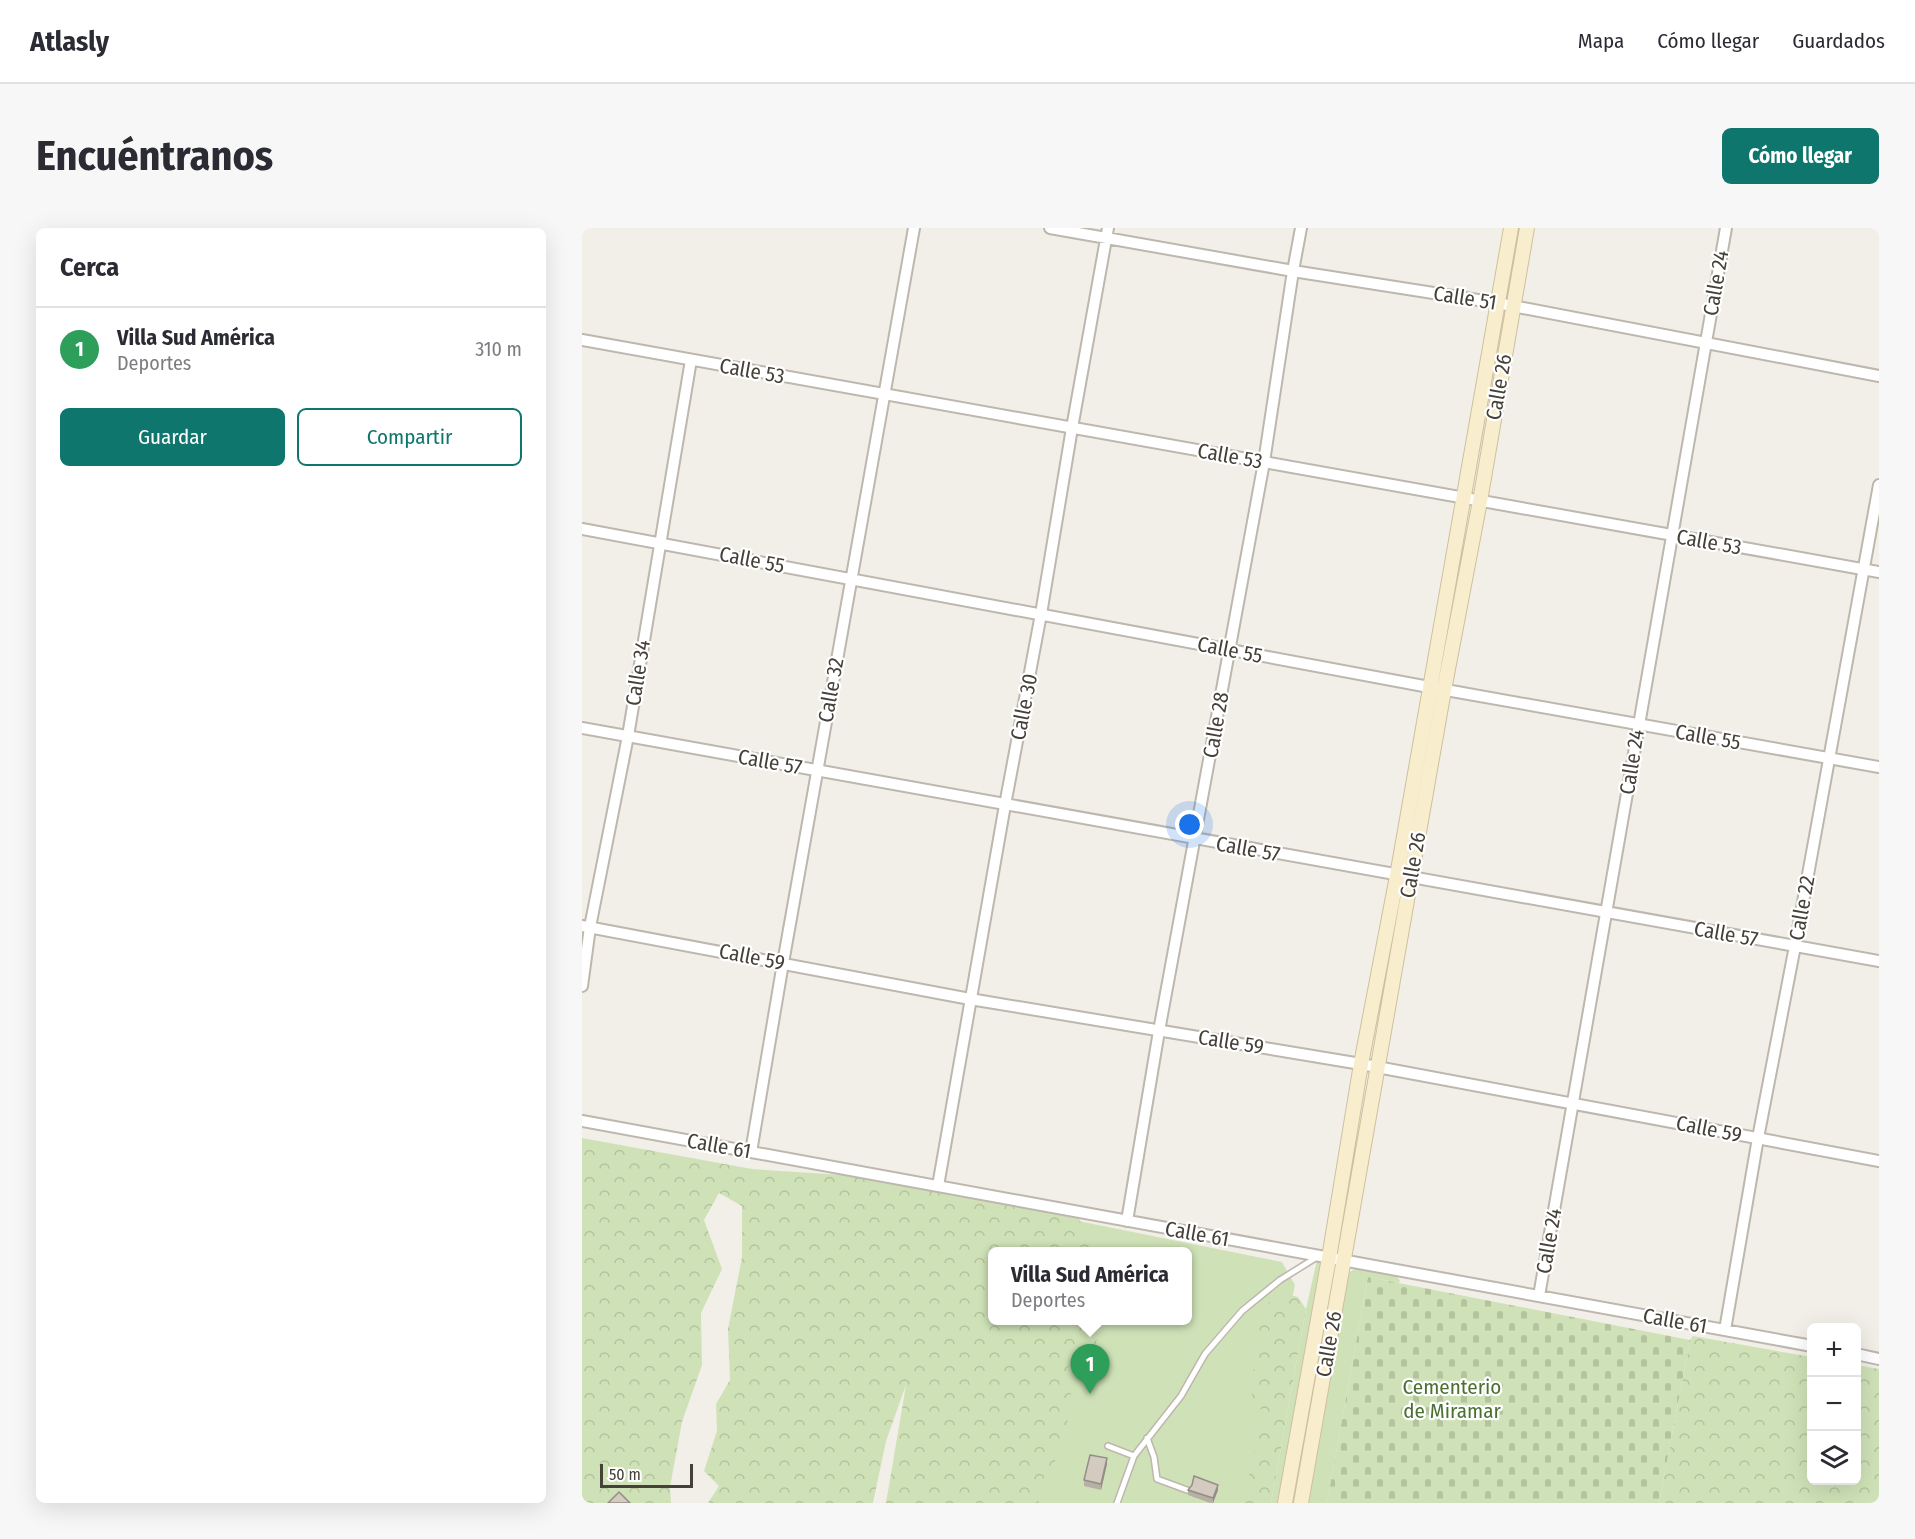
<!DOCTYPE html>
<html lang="es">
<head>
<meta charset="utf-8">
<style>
  :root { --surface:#fff; --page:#f7f7f7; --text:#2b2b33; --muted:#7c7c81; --line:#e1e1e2; --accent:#0f766e }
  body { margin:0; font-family:"Fira Sans Condensed",sans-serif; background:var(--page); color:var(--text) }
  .controls { position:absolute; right:18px; bottom:18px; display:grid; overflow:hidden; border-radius:9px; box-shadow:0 6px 24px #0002 }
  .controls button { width:54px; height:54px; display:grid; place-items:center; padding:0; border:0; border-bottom:2px solid var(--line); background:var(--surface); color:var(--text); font:30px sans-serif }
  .scale { position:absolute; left:18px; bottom:15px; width:93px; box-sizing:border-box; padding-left:6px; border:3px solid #454038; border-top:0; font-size:16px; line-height:21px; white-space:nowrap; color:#454038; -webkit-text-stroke:4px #fff; paint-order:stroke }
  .you { position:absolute; left:608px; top:597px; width:21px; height:21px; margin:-15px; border:4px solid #fff; border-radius:50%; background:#1a73e8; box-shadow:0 0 0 9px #1a73e833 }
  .badge { display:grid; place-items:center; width:39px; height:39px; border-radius:50%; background:var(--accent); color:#fff; font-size:20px; font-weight:700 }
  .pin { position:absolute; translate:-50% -50px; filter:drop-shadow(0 2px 3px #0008) }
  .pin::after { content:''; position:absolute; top:32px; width:21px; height:18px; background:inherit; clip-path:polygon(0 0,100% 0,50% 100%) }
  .popup { position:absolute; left:406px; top:1019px; width:204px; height:78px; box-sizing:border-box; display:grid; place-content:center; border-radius:9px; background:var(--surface); filter:drop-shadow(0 2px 4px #0005); font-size:20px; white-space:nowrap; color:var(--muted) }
  .popup b { font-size:22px; color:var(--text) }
  .popup::after { content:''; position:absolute; left:50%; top:100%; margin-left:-12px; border:12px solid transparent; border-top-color:var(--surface) }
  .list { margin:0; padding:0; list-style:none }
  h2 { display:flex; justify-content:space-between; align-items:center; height:78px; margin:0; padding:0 24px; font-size:26px }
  h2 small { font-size:20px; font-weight:400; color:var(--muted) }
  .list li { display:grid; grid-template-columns:39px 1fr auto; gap:18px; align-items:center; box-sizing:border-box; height:84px; padding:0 24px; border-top:2px solid var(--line) }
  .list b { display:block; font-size:22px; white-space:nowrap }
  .list p { margin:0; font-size:20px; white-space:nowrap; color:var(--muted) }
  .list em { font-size:20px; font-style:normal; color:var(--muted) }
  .actions { display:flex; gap:12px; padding:18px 24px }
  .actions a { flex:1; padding:14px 0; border:2px solid var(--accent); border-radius:9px; text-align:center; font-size:21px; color:var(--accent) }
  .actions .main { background:var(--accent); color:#fff }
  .icon { flex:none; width:33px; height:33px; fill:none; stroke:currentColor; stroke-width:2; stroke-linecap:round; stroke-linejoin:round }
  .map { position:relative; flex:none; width:1297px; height:1275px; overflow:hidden; border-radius:9px }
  header { display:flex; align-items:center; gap:36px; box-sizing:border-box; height:84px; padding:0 30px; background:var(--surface); border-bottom:2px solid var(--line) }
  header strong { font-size:28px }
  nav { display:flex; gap:33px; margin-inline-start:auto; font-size:21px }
  .intro { display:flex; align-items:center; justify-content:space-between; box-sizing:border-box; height:144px; padding:0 36px }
  h1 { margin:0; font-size:42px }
  .button { padding:15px 27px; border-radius:9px; background:var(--accent); color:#fff; font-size:21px; font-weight:700 }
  main { display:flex; gap:36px; padding:0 36px }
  aside { flex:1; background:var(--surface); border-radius:9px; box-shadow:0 6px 24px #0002 }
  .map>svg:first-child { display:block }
</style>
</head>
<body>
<header>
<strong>Atlasly</strong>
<nav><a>Mapa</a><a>Cómo llegar</a><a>Guardados</a></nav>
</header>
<div class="intro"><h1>Encuéntranos</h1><a class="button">Cómo llegar</a></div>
<main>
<aside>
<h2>Cerca<small></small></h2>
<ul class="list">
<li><span class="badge" style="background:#2e9e5b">1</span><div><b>Villa Sud América</b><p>Deportes</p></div><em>310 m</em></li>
</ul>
<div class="actions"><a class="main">Guardar</a><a>Compartir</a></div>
</aside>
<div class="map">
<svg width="1297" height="1275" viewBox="0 0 1297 1275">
  <defs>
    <pattern id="forest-crowns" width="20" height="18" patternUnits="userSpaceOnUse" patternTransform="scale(1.5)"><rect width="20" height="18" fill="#cfe2b7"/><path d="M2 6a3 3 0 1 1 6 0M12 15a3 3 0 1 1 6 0" fill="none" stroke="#b3c39e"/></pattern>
    <pattern id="cemetery-stones" width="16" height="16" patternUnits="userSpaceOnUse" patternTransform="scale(1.5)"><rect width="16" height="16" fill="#cfe2b7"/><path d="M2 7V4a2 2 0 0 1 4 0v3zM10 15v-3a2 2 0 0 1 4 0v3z" fill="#b3c39e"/></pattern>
  </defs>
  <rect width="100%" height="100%" fill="#f2efe9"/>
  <path fill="#cfe2b7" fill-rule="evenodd" d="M372,968L700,1034L713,1057L664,1275H304ZM410,1024H606V1092H410Z
    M735,1032L739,1033L738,1047L697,1275H689L724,1081Z
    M774,1040L814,1047L818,1053L817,1055L786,1049L745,1275H725L765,1050L768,1044Z"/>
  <path fill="url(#forest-crowns)" d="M0,910L170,941L290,949L372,968L494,986L516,1023L410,1024V1092L520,1093L512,1122L485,1140L490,1173L478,1226L457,1257V1275H304L324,1157L304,1213L291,1275H126L137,1258L122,1243L135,1203L134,1176L148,1152L146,1101L160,1029V978L137,965L122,992L140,1041L119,1085L120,1137L100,1194L88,1259L89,1275H0Z
    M701,1065L716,1069L724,1081L689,1275H661L681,1184L670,1170L675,1091L687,1074Z
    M1111,1108L1229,1129L1230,1252H1274L1275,1137L1297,1141V1275H1077L1108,1112Z"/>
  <path fill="url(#cemetery-stones)" d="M786,1049L1108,1112L1077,1275H745Z"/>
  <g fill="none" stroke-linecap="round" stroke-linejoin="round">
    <g stroke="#bdb7ad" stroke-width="8">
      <path id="service" d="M565,1210L572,1229L575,1251L605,1262
        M526,1218L552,1228L599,1168L623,1126L660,1083L698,1052L735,1029
        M535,1275L552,1228"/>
    </g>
    <g stroke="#bdb7ad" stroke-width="14">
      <path id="minor" d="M468,0L711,43L915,75L1297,148
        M0,112L1297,344
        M0,301L847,459L1297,539
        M0,500L1297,733
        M0,698L388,771L779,836L1297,933
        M0,758L8,699L46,508L109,132
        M0,893L1230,1118
        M169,924L201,735L332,0
        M356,958L423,577L459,386L490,200L526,0
        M545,993L577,803L682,234L711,43L719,0
        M957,1068C1021,713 1079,356 1144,0
        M1143,1102L1176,910L1213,718L1297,257
        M1274,1126L1297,1131"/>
    </g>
    <g stroke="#cdc09e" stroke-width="16">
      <path id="secondary" d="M703,1275L747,1030L779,836L815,648L929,0
        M719,1275L862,462L898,273L945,0"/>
    </g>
    <use href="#service" stroke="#fff" stroke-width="5"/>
    <use href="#minor" stroke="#fff" stroke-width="10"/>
    <use href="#secondary" stroke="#f8edcd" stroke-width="14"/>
  </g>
  <path fill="#b5afa5" d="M525,1236L519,1262L502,1258V1252Z
    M606,1262H636L631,1275H628L606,1267Z"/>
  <path fill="#948e86" d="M525,1230V1236L519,1262V1256Z
    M636,1257V1262L631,1275V1270Z"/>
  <path fill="#d3cbc0" stroke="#948e86" stroke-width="1.5" d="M508,1227L525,1230L519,1256L502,1252Z
    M612,1248L636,1257L631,1270L606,1262L610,1257Z
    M37,1264L48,1275H26Z"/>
  <g text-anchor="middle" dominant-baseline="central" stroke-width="4.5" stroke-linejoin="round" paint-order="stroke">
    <g font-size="21" fill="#454038" stroke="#fff">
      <text transform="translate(1134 55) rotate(-80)">Calle 24</text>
      <text transform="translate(883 70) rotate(9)">Calle 51</text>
      <text transform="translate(170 143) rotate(10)">Calle 53</text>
      <text transform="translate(917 159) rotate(-80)">Calle 26</text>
      <text transform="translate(648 228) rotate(10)">Calle 53</text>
      <text transform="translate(1127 314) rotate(10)">Calle 53</text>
      <text transform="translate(170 332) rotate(11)">Calle 55</text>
      <text transform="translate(648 422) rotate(11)">Calle 55</text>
      <text transform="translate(56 445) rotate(-81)">Calle 34</text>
      <text transform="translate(249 462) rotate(-80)">Calle 32</text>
      <text transform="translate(442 479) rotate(-79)">Calle 30</text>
      <text transform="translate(634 497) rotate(-80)">Calle 28</text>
      <text transform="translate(1126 509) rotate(10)">Calle 55</text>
      <text transform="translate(188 534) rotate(10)">Calle 57</text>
      <text transform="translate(1050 534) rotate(-81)">Calle 24</text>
      <text transform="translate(666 621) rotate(10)">Calle 57</text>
      <text transform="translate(831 637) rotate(-80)">Calle 26</text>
      <text transform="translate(1220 680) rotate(-80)">Calle 22</text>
      <text transform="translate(1144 706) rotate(10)">Calle 57</text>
      <text transform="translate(170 729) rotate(11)">Calle 59</text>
      <text transform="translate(649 814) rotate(9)">Calle 59</text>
      <text transform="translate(1127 901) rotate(11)">Calle 59</text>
      <text transform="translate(137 918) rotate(10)">Calle 61</text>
      <text transform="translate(615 1006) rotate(10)">Calle 61</text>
      <text transform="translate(967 1013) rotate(-80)">Calle 24</text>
      <text transform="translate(1093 1093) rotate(10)">Calle 61</text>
      <text transform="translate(747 1116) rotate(-80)">Calle 26</text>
    </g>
    <g font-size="21" fill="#4b7032" stroke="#fff">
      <text x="870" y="1159">Cementerio<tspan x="870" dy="24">de Miramar</tspan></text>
    </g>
  </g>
</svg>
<div class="controls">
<button>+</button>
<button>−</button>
<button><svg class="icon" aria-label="layers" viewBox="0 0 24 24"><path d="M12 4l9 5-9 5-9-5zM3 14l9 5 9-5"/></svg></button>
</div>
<div class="scale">50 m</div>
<div class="you"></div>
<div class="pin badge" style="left:508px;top:1166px;background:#2e9e5b">1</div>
<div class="popup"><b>Villa Sud América</b>Deportes</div>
</div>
</main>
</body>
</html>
